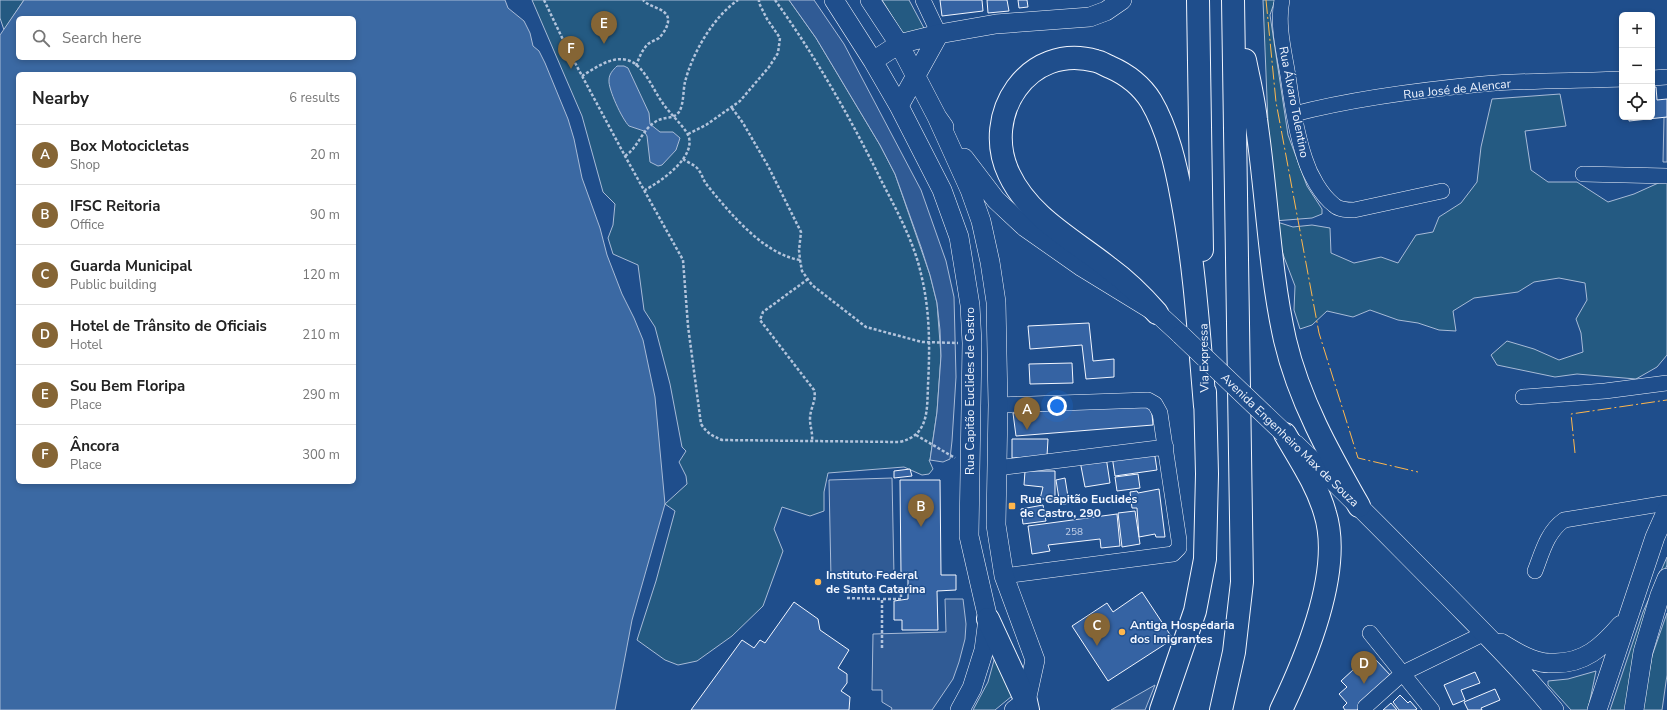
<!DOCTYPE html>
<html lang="en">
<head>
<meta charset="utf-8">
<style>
  :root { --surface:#fff; --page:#f2f2f2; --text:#222; --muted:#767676; --line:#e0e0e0; --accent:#856535 }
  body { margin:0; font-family:"Nunito Sans",sans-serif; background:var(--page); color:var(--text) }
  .controls { position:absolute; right:12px; top:12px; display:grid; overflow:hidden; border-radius:6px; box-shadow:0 2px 6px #0003 }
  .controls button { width:36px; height:36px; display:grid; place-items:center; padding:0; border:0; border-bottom:1px solid var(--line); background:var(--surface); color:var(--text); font:20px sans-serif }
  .you { position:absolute; left:1057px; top:406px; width:14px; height:14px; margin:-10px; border:3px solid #fff; border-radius:50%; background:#1a73e8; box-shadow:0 0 0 6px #1a73e833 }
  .badge { display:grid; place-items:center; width:26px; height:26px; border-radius:50%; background:var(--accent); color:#fff; font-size:13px; font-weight:700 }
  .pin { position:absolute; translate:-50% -33px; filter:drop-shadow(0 1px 2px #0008) }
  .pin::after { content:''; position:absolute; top:21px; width:14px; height:12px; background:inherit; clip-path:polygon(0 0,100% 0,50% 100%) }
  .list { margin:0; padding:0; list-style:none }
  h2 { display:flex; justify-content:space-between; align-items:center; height:52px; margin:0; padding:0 16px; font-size:17px }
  h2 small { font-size:13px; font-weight:400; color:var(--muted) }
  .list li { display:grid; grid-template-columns:26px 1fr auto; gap:12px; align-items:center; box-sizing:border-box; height:60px; padding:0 16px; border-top:1px solid var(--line) }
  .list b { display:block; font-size:15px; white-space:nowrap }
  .list p { margin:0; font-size:13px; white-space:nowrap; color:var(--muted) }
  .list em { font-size:13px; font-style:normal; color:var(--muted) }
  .icon { flex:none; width:22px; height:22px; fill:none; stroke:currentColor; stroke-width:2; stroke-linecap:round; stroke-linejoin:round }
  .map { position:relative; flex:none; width:1667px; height:710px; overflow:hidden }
  .search { position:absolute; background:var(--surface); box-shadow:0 2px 6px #0003; left:16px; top:16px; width:340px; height:44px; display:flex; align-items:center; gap:10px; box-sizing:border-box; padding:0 14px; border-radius:6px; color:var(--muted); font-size:15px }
  .panel { position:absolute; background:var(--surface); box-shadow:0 2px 6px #0003; left:16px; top:72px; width:340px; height:412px; border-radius:6px }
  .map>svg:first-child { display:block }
</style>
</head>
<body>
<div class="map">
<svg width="1667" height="710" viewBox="0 0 1667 710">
  <rect width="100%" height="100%" fill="#1f4e8c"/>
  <path fill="#245a82" stroke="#a8bbd7" d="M0,0H24L4,30L0,18Z
    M532,0H789L816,38L880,145L895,174L930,275L937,303L941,356L937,412L930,460H929L933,469L929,474L922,475L904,467L828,473L824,492V511L810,516L782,507L774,529L783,551L763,606L732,636L697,661L678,665L665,660L637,640L656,581L675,511L665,504L687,484L686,476L679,462L686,451L682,447L670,384L655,327L644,310L638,265L613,254L608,238L613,225L615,204L603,192L582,116Z
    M882,0H909L925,30L903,34Z
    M1263,0H1275L1270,15L1288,135L1307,186L1322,209V214L1312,218L1274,221L1293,227L1312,225L1330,228L1331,253L1354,263L1381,257L1398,263L1416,235L1433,232L1439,217L1461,203L1477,182L1481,147L1492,99L1560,94L1566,126L1525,131L1531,170L1548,182H1577L1608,202L1634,194L1665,180L1667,183V355L1657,367L1636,379L1577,374L1555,377L1497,365L1491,355L1507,341L1534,349L1559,360L1583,352L1581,333L1576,319L1587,300L1585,283L1559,278L1534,282L1518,292L1474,298L1453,311L1456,331L1439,330L1418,323L1398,320L1370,310L1353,317L1327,311L1312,325L1300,329L1294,310L1295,286L1284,257L1272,221Z
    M1667,557V565L1658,587L1629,710H1610L1643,612Z
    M1667,613V675L1662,710H1642L1652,656Z
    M996,653L1012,696L995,710H973L988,682Z
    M1596,671L1588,710H1571L1548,685V681L1568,679Z"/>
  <path fill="#305b95" stroke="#a8bbd7" d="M789,0H814L844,44L921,190L946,261L954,297L956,377L952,441L950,459L943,462L930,460L937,412L941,356L940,330L937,303L930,275L921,247L895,174L880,145L816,38Z
    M1664,117H1667V162H1663Z
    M892,478L894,576L831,578L829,480Z
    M945,599H963L966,624L965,639L959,662L953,679L932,710H891L892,708L882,702V690H872L873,634L946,632Z
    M1155,685L1145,710H1111Z"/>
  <path fill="#3b69a3" stroke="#a8bbd7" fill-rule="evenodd" d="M24,0H505L508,8L524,21L530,33L533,46L539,51L545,63L568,119L574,139L582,178L600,228L607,255L622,294L634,318L643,340L655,397L665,504L632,620L615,710H0V35ZM18,18H354V58H18ZM18,74H354V482H18Z
    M617,66H624L628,68L649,113L650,124L660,132H673L680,138L676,150L662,165L658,166L650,162L647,136L644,131L629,126C622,119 608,89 609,80C609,74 613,70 617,66Z"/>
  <path fill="#3563a3" stroke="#f2f6ff" d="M940,0H982L983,11L942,16Z
    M987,0H1007L1009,11L988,13Z
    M1018,0H1027L1028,7L1019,8Z
    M1652,87H1656L1657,100L1667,99V117L1629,121V117H1652Z
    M1089,323L1093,361L1114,359V377L1086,379L1082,345L1030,349L1028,326Z
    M1072,363L1073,383L1030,384L1029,364Z
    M1151,404L1153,425L1016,436L1013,413Z
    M1012,439H1048L1047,456L1012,458Z
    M1154,450L1157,470L1115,476L1112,456Z
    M1106,457L1110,483L1085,487L1080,461Z
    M910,469L912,476L894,478V471Z
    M1025,471H1055V499H1040L1043,487L1024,485Z
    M1138,474L1140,488L1117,491L1115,477Z
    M1065,478L1069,503L1060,505L1056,480Z
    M900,480H940L941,575H956V590L937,591L938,630H902V620H894V601L908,599V574H901Z
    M1159,489L1165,537H1156L1155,534L1139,537L1137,508H1132L1130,492L1137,491L1138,493Z
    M1043,505L1046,521L1023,524L1021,509Z
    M1135,511L1140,544L1122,547L1118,513Z
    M1117,514L1120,546L1101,548L1100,539L1048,545L1050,551L1032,554L1028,526Z
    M1142,592L1173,639L1108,681L1072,626L1107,603L1113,612Z
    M794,602L818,619L820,630L849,650L838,668L847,674V683L841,691L850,697L849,710H691L742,640L754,648L760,640L765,643Z
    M1376,660L1392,677L1357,710H1345L1343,707L1347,703L1339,694L1347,687L1341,681L1354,669L1359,675Z
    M1475,672L1480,683L1461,690L1465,700L1453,705L1444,685Z
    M1495,689L1500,700L1481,708L1482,710H1468L1464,702Z
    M1400,695L1408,703L1410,701L1417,709L1415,710H1399L1393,702Z
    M1391,703L1397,710H1383Z"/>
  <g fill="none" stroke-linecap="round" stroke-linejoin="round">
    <g stroke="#f2f6ff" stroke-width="16">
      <path id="minor" d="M923,0L939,34
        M1282,0C1277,25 1284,51 1288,76C1292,104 1296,132 1305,159C1310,175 1321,195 1334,205C1339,210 1348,210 1354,210L1442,191
        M1652,78L1667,77
        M1294,114C1355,98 1419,90 1483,84C1529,80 1576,81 1622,79
        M1583,174L1667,176
        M1523,397L1605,391L1667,383
        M998,405L1148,400L1155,404L1160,413L1179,540V548L1173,554L1004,576
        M997,468L1166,447
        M1535,571C1542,553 1547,532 1564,520L1667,503
        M1370,633L1432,710
        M1365,707L1403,673L1485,633"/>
    </g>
    <g stroke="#f2f6ff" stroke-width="20">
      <path id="major" d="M834,0L873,61L899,106L942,190L959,237L970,305L972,343L969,536L988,619L984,650L972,688L960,710
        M870,0L899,44L937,117L944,127
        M873,61L899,44L939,34L996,24L1090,17L1106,11L1122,0
        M899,106L939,34
        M937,117L970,190L981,221L990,262L996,302L998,405L996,525L1004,576L1035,660L1026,701L1014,710
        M964,158L996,200L1025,227L1082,267L1157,313L1181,335
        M1295,444C1347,493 1396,544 1446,594C1483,632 1521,669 1554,710
        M1501,643C1514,651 1527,659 1541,662C1544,663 1549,663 1553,663C1584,664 1602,647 1621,625
        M1597,710L1655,537L1667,510
        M1634,710L1643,652L1660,595L1667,578"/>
    </g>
    <g stroke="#f2f6ff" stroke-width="24">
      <path id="highway" d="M1198,0L1202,250
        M1245,60C1249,80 1254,100 1256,120C1267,193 1269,268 1285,340C1299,400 1329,453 1359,506
        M1157,313C1142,296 1127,281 1109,268C1074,240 1029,217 1009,174C981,115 1028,42 1096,61C1101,62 1105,65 1110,67C1126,74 1141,85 1151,101C1168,130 1176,166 1182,199C1195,268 1199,337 1205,406
        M988,619L1026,701L1028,710
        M1161,710L1195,611L1205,559L1207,474L1205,392
        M1221,710L1234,652L1242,582L1233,0
        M1281,710C1306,658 1343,570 1325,513C1317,485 1300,460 1285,434"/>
    </g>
    <path stroke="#b3c4dc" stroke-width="2.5" stroke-dasharray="3 2" stroke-linecap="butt" d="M544,0L566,46L625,156L683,260L688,326L701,424C707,433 712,436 722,440L899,442C929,436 927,410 928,385C930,347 930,310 921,274C914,242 897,211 882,182C851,119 816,57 775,0
      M636,66C639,58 642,50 648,44C651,42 655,40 659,38C664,33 672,21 666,14C660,7 649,7 643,0
      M582,76C595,68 611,56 627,60C644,64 653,90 662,102C669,113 680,122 687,133C700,155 660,182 645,190
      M732,108L743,123L768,166L801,232L799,250L800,260L802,271L812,285L866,327L922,342L958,343
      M688,134L706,125L740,101L769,67L778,53L780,38L767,19L759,3V0
      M625,156C638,148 641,131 655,122C663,116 673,120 679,112C684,104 683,90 685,82C692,54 713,17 738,0
      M683,159C687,162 695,165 698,169C702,174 703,180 707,185C730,213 763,254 800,260
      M808,279L763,312L760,320L814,390C817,400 810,408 810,419C810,427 813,433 812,442
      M916,435L955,458
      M847,598L882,599
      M882,648V599H901V592H908"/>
    <use href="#minor" stroke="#1f4e8c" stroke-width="15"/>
    <use href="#major" stroke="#1f4e8c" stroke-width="19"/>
    <use href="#highway" stroke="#1f4e8c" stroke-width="22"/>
    <g stroke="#f2f6ff" stroke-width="20" stroke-linecap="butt">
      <path id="major-bridge" d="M1181,335L1284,433"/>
    </g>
    <use href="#major-bridge" stroke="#1f4e8c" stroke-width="19"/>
    <path stroke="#ffb74d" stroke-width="1" stroke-dasharray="14 3 2 3" stroke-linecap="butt" d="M1266,0L1276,102L1319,333L1358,458L1418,472
      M1575,453L1571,414L1667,400"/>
  </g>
  <g fill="#ffb74d" stroke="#1f4e8c" stroke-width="1.5">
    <rect x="1008" y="502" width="8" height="8" rx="2"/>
    <circle cx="818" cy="582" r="4"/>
    <circle cx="1122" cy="632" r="4"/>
  </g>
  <g text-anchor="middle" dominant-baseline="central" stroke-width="3" stroke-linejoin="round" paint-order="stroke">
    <g font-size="10" fill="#c3d1e8">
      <text x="1074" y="532">258</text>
    </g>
    <g font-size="12" fill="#f2f6ff" stroke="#1f4e8c">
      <text transform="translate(1457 89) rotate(-6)">Rua José de Alencar</text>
      <text transform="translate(1294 102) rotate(79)">Rua Álvaro Tolentino</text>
      <text transform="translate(1204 358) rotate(-91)">Via Expressa</text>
      <text transform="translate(970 391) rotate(-90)">Rua Capitão Euclides de Castro</text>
      <text transform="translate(1290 440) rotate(44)">Avenida Engenheiro Max de Souza</text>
    </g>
    <g font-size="12" font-weight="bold" fill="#f2f6ff" stroke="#1f4e8c" text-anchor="start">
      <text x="1020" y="499">Rua Capitão Euclides<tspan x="1020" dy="14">de Castro, 290</tspan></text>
      <text x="826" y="575">Instituto Federal<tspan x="826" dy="14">de Santa Catarina</tspan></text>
      <text x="1130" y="625">Antiga Hospedaria<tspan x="1130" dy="14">dos Imigrantes</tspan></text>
    </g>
  </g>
</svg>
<div class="controls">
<button>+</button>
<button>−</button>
<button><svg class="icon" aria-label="locate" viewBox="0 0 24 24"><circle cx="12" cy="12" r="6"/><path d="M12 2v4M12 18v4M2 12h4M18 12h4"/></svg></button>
</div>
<div class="you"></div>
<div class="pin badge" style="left:1027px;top:430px">A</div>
<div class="pin badge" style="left:921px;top:527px">B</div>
<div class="pin badge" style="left:1097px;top:646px">C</div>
<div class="pin badge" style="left:1364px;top:684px">D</div>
<div class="pin badge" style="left:604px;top:44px">E</div>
<div class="pin badge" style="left:571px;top:69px">F</div>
<div class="search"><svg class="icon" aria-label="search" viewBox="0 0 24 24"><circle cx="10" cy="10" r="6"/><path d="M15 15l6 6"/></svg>Search here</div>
<section class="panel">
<h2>Nearby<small>6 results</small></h2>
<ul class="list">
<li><span class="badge">A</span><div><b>Box Motocicletas</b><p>Shop</p></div><em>20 m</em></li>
<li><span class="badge">B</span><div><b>IFSC Reitoria</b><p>Office</p></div><em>90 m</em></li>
<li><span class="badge">C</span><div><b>Guarda Municipal</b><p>Public building</p></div><em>120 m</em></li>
<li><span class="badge">D</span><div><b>Hotel de Trânsito de Oficiais</b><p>Hotel</p></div><em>210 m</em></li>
<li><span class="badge">E</span><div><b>Sou Bem Floripa</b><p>Place</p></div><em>290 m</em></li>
<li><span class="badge">F</span><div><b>Âncora</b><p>Place</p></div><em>300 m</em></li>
</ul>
</section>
</div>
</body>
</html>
